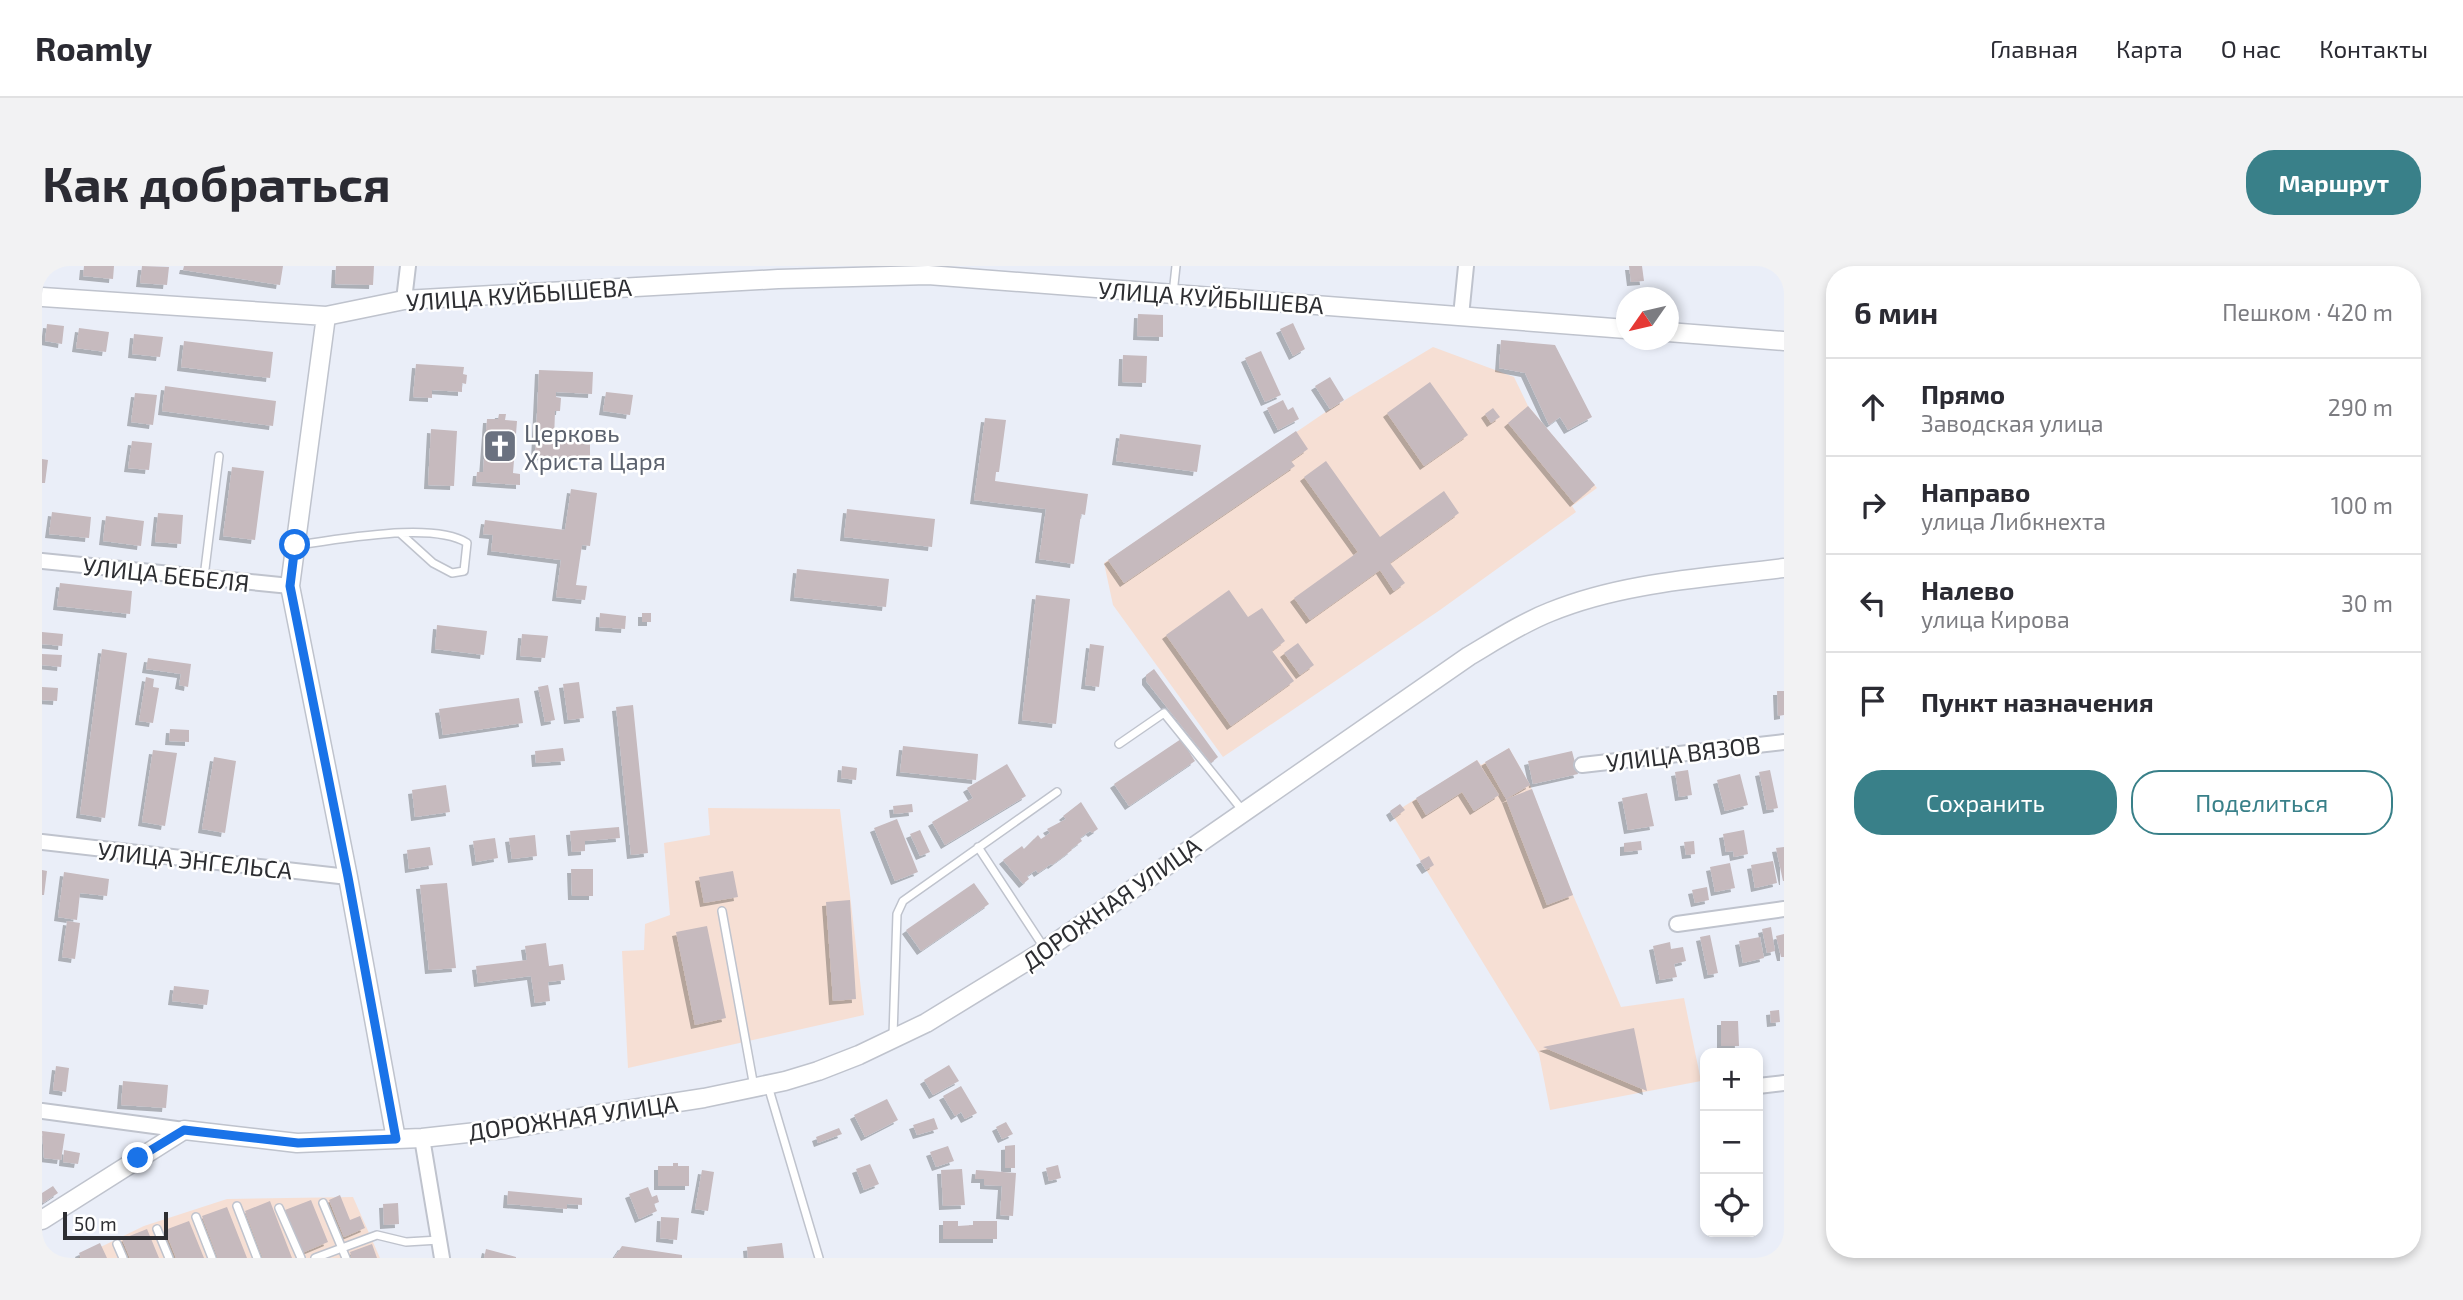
<!DOCTYPE html>
<html lang="ru">
<head>
<meta charset="utf-8">
<style>
  :root { --surface:#fff; --page:#f2f2f3; --text:#2b2b33; --muted:#7c7c81; --line:#e1e1e2; --accent:#398089 }
  body { margin:0; font-family:"Exo 2",sans-serif; background:var(--page); color:var(--text) }
  .controls { position:absolute; right:21px; bottom:21px; display:grid; overflow:hidden; border-radius:14px; box-shadow:0 4px 10px #0003 }
  .controls button { width:63px; height:63px; display:grid; place-items:center; padding:0; border:0; border-bottom:2px solid var(--line); background:var(--surface); color:var(--text); font:35px sans-serif }
  .compass { position:absolute; left:1574px; top:21px; width:63px; height:63px; border-radius:50%; background:var(--surface); box-shadow:0 4px 10px #0003; rotate:236deg }
  .scale { position:absolute; left:21px; bottom:18px; width:105px; box-sizing:border-box; padding-left:7px; border:4px solid #2d2e32; border-top:0; font-size:19px; line-height:24px; white-space:nowrap; color:#2d2e32; -webkit-text-stroke:5px #fff; paint-order:stroke }
  .stop { position:absolute; width:21px; height:21px; margin:-16px; border:5px solid #1a73e8; border-radius:50%; background:#fff }
  .stop.end { background:#1a73e8; border-color:#fff; box-shadow:0 2px 7px #0008 }
  .list { margin:0; padding:0; list-style:none }
  h2 { display:flex; justify-content:space-between; align-items:center; height:91px; margin:0; padding:0 28px; font-size:30px }
  h2 small { font-size:23px; font-weight:400; color:var(--muted) }
  .list li { display:grid; grid-template-columns:46px 1fr auto; gap:21px; align-items:center; box-sizing:border-box; height:98px; padding:0 28px; border-top:2px solid var(--line) }
  .list b { display:block; font-size:26px; white-space:nowrap }
  .list p { margin:0; font-size:23px; white-space:nowrap; color:var(--muted) }
  .list em { font-size:23px; font-style:normal; color:var(--muted) }
  .actions { display:flex; gap:14px; padding:21px 28px }
  .actions a { flex:1; padding:16px 0; border:2px solid var(--accent); border-radius:28px; text-align:center; font-size:24px; color:var(--accent) }
  .actions .main { background:var(--accent); color:#fff }
  .icon { flex:none; width:38px; height:38px; fill:none; stroke:currentColor; stroke-width:2; stroke-linecap:round; stroke-linejoin:round }
  .map { position:relative; flex:none; width:1742px; height:992px; overflow:hidden; border-radius:28px }
  header { display:flex; align-items:center; gap:42px; box-sizing:border-box; height:98px; padding:0 35px; background:var(--surface); border-bottom:2px solid var(--line) }
  header strong { font-size:33px }
  nav { display:flex; gap:38px; margin-inline-start:auto; font-size:24px }
  .intro { display:flex; align-items:center; justify-content:space-between; box-sizing:border-box; height:168px; padding:0 42px }
  h1 { margin:0; font-size:49px }
  .button { padding:18px 32px; border-radius:28px; background:var(--accent); color:#fff; font-size:24px; font-weight:700 }
  main { display:flex; gap:42px; padding:0 42px }
  aside { flex:1; background:var(--surface); border-radius:28px; box-shadow:0 4px 10px #0003 }
  .map>svg:first-child { display:block }
</style>
</head>
<body>
<header>
<strong>Roamly</strong>
<nav><a>Главная</a><a>Карта</a><a>О нас</a><a>Контакты</a></nav>
</header>
<div class="intro"><h1>Как добраться</h1><a class="button">Маршрут</a></div>
<main>
<div class="map">
<svg width="1742" height="992" viewBox="0 0 1742 992">
  <defs>
    <filter id="shadow"><feDropShadow dx="-4" dy="4" stdDeviation="0" flood-color="#0004"/></filter>
  </defs>
  <rect width="100%" height="100%" fill="#eaeef8"/>
  <path fill="#f6dfd4" d="M1391,81L1472,111L1486,140L1555,222L1530,240L1534,246L1398,344L1181,491L1071,339L1062,297L1288,143Z
    M1467,482L1488,519L1531,629L1579,741L1642,732L1659,815L1508,844L1497,788L1350,548L1435,494L1439,499Z
    M666,542L798,543L822,749L586,802L580,685L602,684L603,658L628,649L622,577L668,569Z
    M311,931L338,992H36L102,960L185,933Z"/>
  <path fill="#c6babe" filter="url(#shadow)" d="M42,0H72L71,13L41,10Z
    M100,0L127,1L125,19L98,17Z
    M142,0H241L238,19L141,4Z
    M294,0H332L331,19L293,18Z
    M1587,0H1600L1602,15L1589,16Z
    M1096,48L1121,49V71L1095,70Z
    M1251,57L1263,83L1251,90L1238,63Z
    M5,58L22,60L20,78L3,75Z
    M37,62L67,66L64,86L34,82Z
    M92,68L121,71L118,91L90,88Z
    M1459,74L1513,79L1550,151L1526,164L1518,151L1507,159L1483,107L1457,102Z
    M142,75L231,86L228,112L139,101Z
    M1219,85L1239,129L1223,136L1203,92Z
    M1081,89L1105,90L1104,117L1080,116Z
    M374,98L422,101L421,108L425,109L424,118L420,117V126L390,124V132L371,131Z
    M497,104L551,106L550,128L514,126V131L519,132L518,145H513L512,175L548,177V192L493,190Z
    M1288,111L1302,134L1288,143L1273,120Z
    M1388,116L1426,169L1382,200L1345,147Z
    M123,120L234,135L231,160L120,145Z
    M564,126L591,129L588,149L561,145Z
    M93,127L115,129L111,159L89,156Z
    M1241,134L1246,144L1251,141L1257,153L1236,164L1225,142Z
    M1486,140L1553,219L1532,237L1466,157Z
    M1451,142L1458,151L1449,157L1443,148Z
    M457,148H464L463,154L475,155L471,207L478,208V219L434,216L435,206H441L445,153H456Z
    M943,152L964,154L957,206H954L953,215L1046,228L1043,249L1039,248L1032,298L997,293L1004,243L932,234Z
    M389,163L415,165L412,220L386,219Z
    M1254,165L1266,183L1249,195L1253,200L1082,317L1066,294Z
    M1078,168L1159,179L1155,206L1074,195Z
    M90,175L110,177L107,204L86,202Z
    M0,193L6,194L3,217H0Z
    M1284,195L1338,271L1402,225L1417,247L1348,297L1363,317L1352,325L1338,304L1268,354L1252,332L1316,286L1262,211Z
    M190,201L222,205L213,274L181,270Z
    M529,223L555,227L548,280L540,279L534,319L545,320L543,334L514,331L519,294L449,285L451,269L441,268L443,254L523,264Z
    M805,243L893,253L890,281L802,271Z
    M10,246L49,251L47,272L7,268Z
    M116,247L141,249L139,278L113,276Z
    M64,250L102,255L99,280L61,275Z
    M755,303L847,313L844,341L752,331Z
    M18,317L90,325L88,348L15,340Z
    M1187,324L1206,351L1220,342L1243,375L1230,385L1252,415L1189,460L1124,369Z
    M994,329L1028,333L1014,458L980,454Z
    M558,347L584,350L583,363L557,361Z
    M600,347H609V356H600Z
    M395,359L445,365L442,389L393,383Z
    M0,366L21,368L20,380L0,378Z
    M480,368L506,370L503,392L478,390Z
    M1256,377L1272,399L1258,409L1242,387Z
    M1048,378L1062,380L1057,421L1043,419Z
    M60,383L85,387L63,552L38,548Z
    M0,388L20,389L19,401L0,399Z
    M106,392L149,398L146,421L137,419L139,408L104,403Z
    M1112,403L1176,491L1169,497L1104,415V409Z
    M104,411L112,413L111,421L117,422L111,457L97,455Z
    M537,416L542,452L526,454L521,418Z
    M506,419L513,454L503,456L496,421Z
    M0,421L16,422L15,435L0,434Z
    M1735,425H1742V449L1736,450Z
    M477,432L481,457L401,469L397,443Z
    M591,439L606,587L589,589L574,441Z
    M128,463L147,464V476L127,475Z
    M1139,473L1153,495L1087,540L1072,518Z
    M861,480L936,488L934,514L858,506Z
    M521,482L523,495L494,497L493,485Z
    M1467,482L1488,519L1464,533L1490,523L1531,629L1505,639L1464,533L1443,496Z
    M111,484L135,487L123,560L100,556Z
    M1530,485L1536,508L1491,518L1486,495Z
    M172,491L194,495L183,567L160,563Z
    M1435,494L1457,529L1432,545L1420,526L1384,549L1374,532Z
    M965,498L984,530L903,579L890,556L931,532L925,522Z
    M800,500L815,502L814,514L799,512Z
    M1646,504L1650,529L1637,531L1633,506Z
    M1728,504L1736,542L1725,544L1717,506Z
    M1698,508L1706,539L1683,545L1675,514Z
    M404,519L408,546L373,551L370,524Z
    M1605,527L1612,560L1586,564L1580,532Z
    M1039,536L1056,563L1050,567L1048,565L1038,572L1040,575L1029,583L1030,584L1010,599L1009,598L996,607L994,604L985,610L987,613L981,618L961,594L980,580L982,583L996,569L999,573L1008,567L1005,563L1024,553L1021,550Z
    M870,538L871,546L852,548L851,540Z
    M1358,538L1363,544L1352,552L1348,545Z
    M855,553L876,606L853,615L832,562Z
    M577,561L578,572L543,575V585L530,586L528,565Z
    M878,564L888,586L878,590L868,568Z
    M1702,564L1706,588L1692,591L1691,585L1684,586L1681,568Z
    M493,569L495,590L470,593L467,572Z
    M453,572L456,592L434,596L431,575Z
    M1599,575L1600,584L1582,586V577Z
    M1652,575L1653,588L1644,589L1642,576Z
    M388,581L391,599L367,603L365,584Z
    M1742,581V615H1741L1734,582Z
    M1387,590L1392,599L1384,604L1378,595Z
    M1731,595L1735,617L1713,622L1709,599Z
    M1688,597L1693,622L1673,626L1668,601Z
    M529,603H551V630H530Z
    M0,604L5,605L2,629H0Z
    M691,605L696,631L662,637L657,611Z
    M22,606L67,613L65,630L38,627L35,654L16,651Z
    M405,617L414,702L387,704L378,619Z
    M932,617L947,638L879,685L864,664Z
    M1665,621L1667,634L1653,637L1650,624Z
    M808,634L814,733L791,735L784,636Z
    M25,655L38,657L33,693L20,691Z
    M665,660L684,752L653,759L634,666Z
    M1729,661L1733,685L1725,687L1720,663Z
    M1742,668V691H1739L1734,670Z
    M1668,669L1676,707L1666,709L1658,671Z
    M1718,671L1722,692L1701,697L1697,675Z
    M1628,676L1629,683L1641,681L1644,695L1632,698L1635,711L1618,714L1611,680Z
    M504,677L507,700L521,698L523,714L506,716L508,735L493,737L489,710L436,717L434,700L485,694L483,680Z
    M132,720L167,724L165,739L130,735Z
    M1737,744L1738,756L1729,757L1728,745Z
    M1679,755H1696L1697,780H1679Z
    M1592,762L1605,825L1501,781Z
    M907,799L917,815L891,829L882,814Z
    M14,800L27,802L24,826L11,824Z
    M81,815L126,819L124,842L79,839Z
    M919,820L935,847L923,853L919,846L913,850L901,830Z
    M845,833L856,854L823,871L812,849Z
    M892,852L896,863L875,869L871,859Z
    M964,856L971,868L960,873L954,861Z
    M797,862L800,868L776,877L774,871Z
    M0,865L23,868L19,894L2,892Z
    M973,879V902H963V880Z
    M906,880L912,895L894,901L888,886Z
    M22,884L38,887L36,898L21,896Z
    M631,897H636V900H647V920H616V900H631Z
    M828,898L837,918L822,924L814,903Z
    M1016,899L1019,912L1007,915L1004,902Z
    M920,903L923,939L901,940L899,904Z
    M660,904L672,906L666,945L653,943Z
    M934,904L974,907L971,950L958,949L960,920L942,919V913H933Z
    M11,920L16,927L1,937L0,927Z
    M606,921L610,931L615,929L617,936L612,938L615,945L597,953L587,928Z
    M466,925L540,932V939L525,938V943L465,938Z
    M298,929L308,954L318,950L323,962L302,971L287,934Z
    M269,934L286,976L260,987L243,944Z
    M228,935L250,992H221L203,945Z
    M356,937L357,958L342,959L341,938Z
    M185,941L205,992H176L160,950Z
    M619,951L637,952L635,974L618,972Z
    M147,955L162,992H134L123,964Z
    M901,955H916V960L931,959V955H955V973H901Z
    M105,963L117,992H88L80,973Z
    M58,977L65,992H39L37,987Z
    M740,977L742,992H706L705,981Z
    M330,978L335,992H310L308,986Z
    M580,980L640,989V992H572Z
    M444,983L474,991V992H442Z"/>
  <g fill="none" stroke-linecap="round" stroke-linejoin="round">
    <g stroke="#bfc3cd" stroke-width="10">
      <path id="service" d="M1131,28L1134,0
        M254,279C297,274 390,255 425,277L422,305L410,307L391,297L359,268
        M162,311L177,190
        M1077,478L1122,447L1201,545
        M936,581L1003,683
        M680,645L712,821
        M851,770L855,648L861,635L1015,526
        M726,820L777,992
        M281,937L304,992
        M195,940L215,992
        M237,942L259,992
        M154,951L170,992
        M115,963L127,992
        M75,978L81,992
        M273,992L335,969L364,976L397,974"/>
    </g>
    <g stroke="#bfc3cd" stroke-width="18">
      <path id="minor" d="M362,34L366,0
        M1419,50L1424,0
        M0,295L248,320
        M1540,499L1742,476
        M0,576L306,611
        M1635,658L1742,643
        M1716,820L1742,817
        M0,845L142,864
        M380,872L400,992"/>
    </g>
    <g stroke="#bfc3cd" stroke-width="21">
      <path id="tertiary" d="M0,31L284,50L362,34L736,13L886,9L1584,63
        M284,50L248,320L306,611L354,873
        M1626,66L1742,75
        M0,954L142,864L255,877L380,872L462,863L662,832L743,815L776,805L817,789L884,757L1003,684L1427,390C1454,374 1480,357 1508,346C1581,316 1664,312 1742,302"/>
    </g>
    <use href="#service" stroke="#fff" stroke-width="7"/>
    <use href="#minor" stroke="#fff" stroke-width="14"/>
    <use href="#tertiary" stroke="#fff" stroke-width="18"/>
  </g>
  <g fill="none" stroke-linecap="round" stroke-linejoin="round">
    <path stroke="#1a73e8" stroke-width="9" d="M96,892L142,864L256,877L354,873L306,611L248,320L253,279"/>
  </g>
  <defs>
    <g id="church-square" transform="scale(1.75)"><rect x="-9" y="-9" width="18" height="18" rx="4" fill="#6b7280" stroke="#fff"/><path d="M-1.2-6h2.4v3.5h3.3v2.4h-3.3V6h-2.4V-.1h-3.3v-2.4h3.3Z" fill="#fff"/></g>
  </defs>
  <g fill-rule="evenodd">
    <use href="#church-square" x="458" y="180"/>
  </g>
  <g text-anchor="middle" dominant-baseline="central" stroke-width="5" stroke-linejoin="round" paint-order="stroke">
    <g font-size="24" fill="#2d2e32" stroke="#fff">
      <text transform="translate(477 28) rotate(-4)">УЛИЦА КУЙБЫШЕВА</text>
      <text transform="translate(1169 31) rotate(4)">УЛИЦА КУЙБЫШЕВА</text>
      <text transform="translate(124 308) rotate(6)">УЛИЦА БЕБЕЛЯ</text>
      <text transform="translate(1641 487) rotate(-7)">УЛИЦА ВЯЗОВ</text>
      <text transform="translate(153 594) rotate(6)">УЛИЦА ЭНГЕЛЬСА</text>
      <text transform="translate(1069 637) rotate(-35)">ДОРОЖНАЯ УЛИЦА</text>
      <text transform="translate(531 851) rotate(-8)">ДОРОЖНАЯ УЛИЦА</text>
    </g>
    <g font-size="24" fill="#5b616d" stroke="#fff" text-anchor="start">
      <text x="482" y="166">Церковь<tspan x="482" dy="28">Христа Царя</tspan></text>
    </g>
  </g>
</svg>
<div class="controls">
<button>+</button>
<button>−</button>
<button><svg class="icon" aria-label="locate" viewBox="0 0 24 24"><circle cx="12" cy="12" r="6"/><path d="M12 2v4M12 18v4M2 12h4M18 12h4"/></svg></button>
</div>
<svg class="compass" viewBox="-18 -18 36 36"><path d="M0-13l5 13h-10z" fill="#e53935"/><path d="M0 13l5-13h-10z" fill="#7c7c81"/></svg>
<div class="scale">50 m</div>
<div class="stop" style="left:253px;top:279px"></div>
<div class="stop end" style="left:96px;top:892px"></div>
</div>
<aside>
<h2>6 мин<small>Пешком · 420 m</small></h2>
<ul class="list">
<li><svg class="icon" aria-label="ahead" viewBox="0 0 24 24"><path d="M12 20V5M6 11l6-6 6 6"/></svg><div><b>Прямо</b><p>Заводская улица</p></div><em>290 m</em></li>
<li><svg class="icon" aria-label="right" viewBox="0 0 24 24"><path d="M7 20v-9h11M14 6l5 5-5 5"/></svg><div><b>Направо</b><p>улица Либкнехта</p></div><em>100 m</em></li>
<li><svg class="icon" aria-label="left" viewBox="0 0 24 24"><path d="M17 20v-9H6M10 6l-5 5 5 5"/></svg><div><b>Налево</b><p>улица Кирова</p></div><em>30 m</em></li>
<li><svg class="icon" aria-label="arrive" viewBox="0 0 24 24"><path d="M6 21V4h12l-3 4 3 4H6"/></svg><div><b>Пункт назначения</b></div></li>
</ul>
<div class="actions"><a class="main">Сохранить</a><a>Поделиться</a></div>
</aside>
</main>
</body>
</html>
